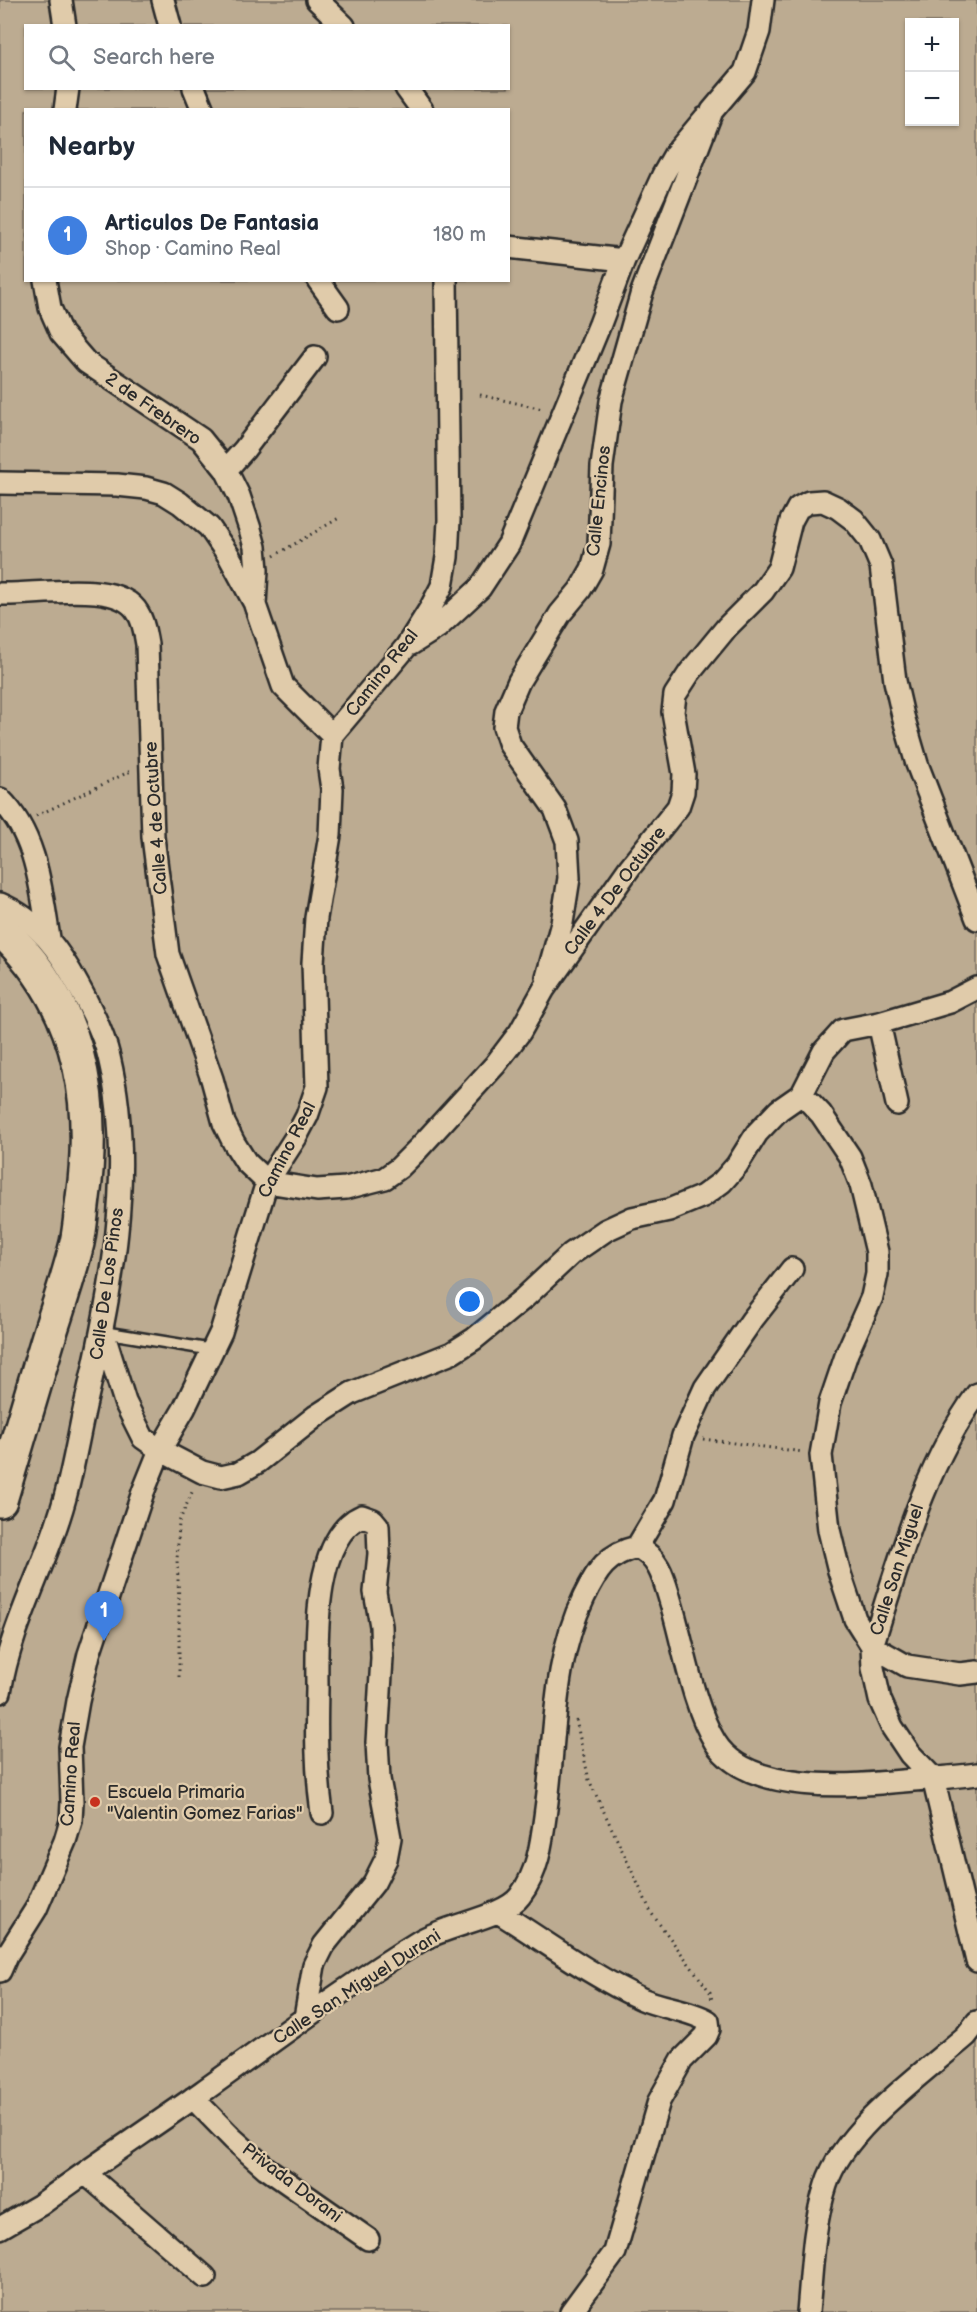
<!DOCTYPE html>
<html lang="en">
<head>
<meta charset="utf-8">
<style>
  :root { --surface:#fff; --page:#f6f6f7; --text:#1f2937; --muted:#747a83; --line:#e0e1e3; --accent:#c8321e }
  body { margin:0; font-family:"Balsamiq Sans",sans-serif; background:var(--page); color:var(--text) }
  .controls { position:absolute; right:18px; top:18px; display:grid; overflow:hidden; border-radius:0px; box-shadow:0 2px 4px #0004 }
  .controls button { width:54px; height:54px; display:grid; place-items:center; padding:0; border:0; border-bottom:2px solid var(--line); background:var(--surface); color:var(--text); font:30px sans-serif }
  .you { position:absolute; left:470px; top:1302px; width:21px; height:21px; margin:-15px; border:4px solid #fff; border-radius:50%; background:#1a73e8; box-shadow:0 0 0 9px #1a73e833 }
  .badge { display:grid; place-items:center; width:39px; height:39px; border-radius:50%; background:var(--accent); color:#fff; font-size:20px; font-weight:700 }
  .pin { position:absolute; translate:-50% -50px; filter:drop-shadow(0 2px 3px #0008) }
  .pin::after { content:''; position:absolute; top:32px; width:21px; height:18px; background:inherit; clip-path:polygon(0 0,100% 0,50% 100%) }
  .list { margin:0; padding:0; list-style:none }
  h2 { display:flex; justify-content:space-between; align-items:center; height:78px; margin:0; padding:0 24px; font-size:26px }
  h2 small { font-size:20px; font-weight:400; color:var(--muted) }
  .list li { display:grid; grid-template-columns:39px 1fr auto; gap:18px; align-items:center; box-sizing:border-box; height:96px; padding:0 24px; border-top:2px solid var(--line) }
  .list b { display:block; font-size:22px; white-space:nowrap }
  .list p { margin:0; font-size:20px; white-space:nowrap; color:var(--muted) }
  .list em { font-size:20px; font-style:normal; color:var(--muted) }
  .icon { flex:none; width:33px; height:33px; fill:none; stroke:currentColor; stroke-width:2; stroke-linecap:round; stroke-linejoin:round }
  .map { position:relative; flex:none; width:977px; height:2312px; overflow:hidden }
  .search { position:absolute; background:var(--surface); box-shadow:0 2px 4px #0004; left:24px; top:24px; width:486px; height:66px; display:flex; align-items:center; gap:15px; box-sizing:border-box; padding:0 21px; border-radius:0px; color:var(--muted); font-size:22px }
  .panel { position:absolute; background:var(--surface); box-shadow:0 2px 4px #0004; left:24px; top:108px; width:486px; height:174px; border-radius:0px }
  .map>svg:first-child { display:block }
</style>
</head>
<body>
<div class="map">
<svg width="977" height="2312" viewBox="0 0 977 2312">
  <rect width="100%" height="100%" fill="#d9c5a5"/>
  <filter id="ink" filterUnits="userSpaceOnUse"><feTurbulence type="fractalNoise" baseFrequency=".0167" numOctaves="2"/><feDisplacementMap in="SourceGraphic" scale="12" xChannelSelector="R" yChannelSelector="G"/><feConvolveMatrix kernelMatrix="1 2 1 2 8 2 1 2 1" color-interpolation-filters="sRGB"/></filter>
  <g filter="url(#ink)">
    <path fill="#bcab91" stroke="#746b5e" stroke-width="1.5" fill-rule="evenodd" d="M0,0H977V2312H0ZM910,22H954V122H910ZM26,26H508V88H26ZM26,110H508V280H26Z"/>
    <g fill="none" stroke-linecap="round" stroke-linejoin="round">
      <g stroke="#2b2b2b" stroke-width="15">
        <path id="service" d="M103,1332L213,1350"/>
      </g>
      <g stroke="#2b2b2b" stroke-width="26">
        <path id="minor" d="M61,0L65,26
          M163,0L170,26
          M317,0L344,26
          M194,88L203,110
          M406,88L422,110
          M65,110L68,88
          M508,247L624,260
          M45,280L50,308L61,333L86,362L201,439L226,470L239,496L250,529L255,547L257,570L255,605L283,686L332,735
          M318,280L338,308
          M226,470L244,450L315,357
          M0,483L117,485L146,488L164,493L180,503L209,527L229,556L255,604
          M0,594C35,596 119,578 138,613C144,622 145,634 147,644L153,837L168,954L212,1079L224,1123L234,1143L246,1162L267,1182L317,1190L346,1188L385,1178L399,1168L418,1149L495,1065L520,1032L544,989L630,867L678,807L683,792L684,774L673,712L675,695L690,672L727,627L763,591L779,568L791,521L798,508L809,502L823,501L838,508L854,520L870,540L881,566L895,681L903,716L917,764L977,919
          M411,644L438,627L480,588L509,544L600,324L624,260L663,175L675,154L705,118
          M0,799C37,835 41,890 49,938
          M0,904C38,920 60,951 79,987C90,1007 104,1035 109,1057C136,1170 111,1296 85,1406C79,1434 74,1463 67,1490C50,1559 11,1622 0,1692
          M547,977L562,923L569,878L567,841L555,809L510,745L504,727L506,711L519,681L560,614L580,590L592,569L599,544L602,466L611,401L642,292L712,111L745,72L759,31L763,0
          M879,1023L897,1104
          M802,1094L821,1114L850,1157L861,1185L877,1252V1274L872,1297L847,1353L830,1403L821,1455L829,1530L839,1571L855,1619L872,1646L907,1666L960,1674L977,1672
          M103,1332L125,1402L143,1438L160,1450L202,1472L221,1477L239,1473L258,1462L316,1416L352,1393L452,1353L474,1339L524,1298L571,1254L606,1230L632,1218L669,1210L703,1196L722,1182L737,1165L757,1133L779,1110L802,1094L824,1051L843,1030L879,1023L950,1002L977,988
          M977,1394C923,1469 900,1560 872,1646L873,1668L880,1700L892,1727L910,1754L933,1778L977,1961
          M637,1547C660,1558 664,1580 671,1603C684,1646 692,1704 715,1742C749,1797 859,1785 913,1780C934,1778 956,1777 977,1774
          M637,1547L665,1500L683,1436L705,1388L752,1320L792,1269
          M498,1912C545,1941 591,1976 642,1999C662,2008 690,2010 708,2021L709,2029L706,2036L682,2060L659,2101L615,2252L571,2312
          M0,1971L7,1955L36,1909L65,1841L71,1821L72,1802L70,1747L78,1701L89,1654L143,1492L160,1450L184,1409L221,1332L267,1182L296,1137L307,1116L317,1087L313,963L316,918L330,835L332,789L329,769L332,735L406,647L430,609L442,586L447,557L449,520L446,280
          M305,2018L314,1965L324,1945L374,1883L386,1859L390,1838L379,1779L377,1742L382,1658L381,1626L375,1592L379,1554L378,1526L373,1520L362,1516C312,1537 317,1645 317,1689C316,1732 316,1770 322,1813
          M193,2098L233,2139L266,2168L368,2239
          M85,2173L205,2277
          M0,2228L40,2205C93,2166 148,2130 202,2092C274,2041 345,1987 420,1941C446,1925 505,1917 520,1896C539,1871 542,1839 546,1809C556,1738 552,1662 584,1597C597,1570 607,1554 637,1547
          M808,2312C812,2270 813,2225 826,2185C843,2130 922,2074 966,2036L977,2022"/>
      </g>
      <g stroke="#2b2b2b" stroke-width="38">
        <path id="primary" d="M0,929C78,1000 97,1097 83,1198C81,1213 80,1229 77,1243C69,1276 58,1307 48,1339C32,1393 16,1447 0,1500"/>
      </g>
      <path stroke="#2b2b2b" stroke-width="3" stroke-dasharray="1.5 4.5" stroke-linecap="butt" d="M480,395L543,409
        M274,556L339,518
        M36,816L133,770
        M703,1439L803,1452
        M179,1677V1600L177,1560L179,1522L193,1490
        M576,1720L589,1780L652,1914L710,1992L712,2000"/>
      <use href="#service" stroke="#e0cbaa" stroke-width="10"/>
      <use href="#minor" stroke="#e0cbaa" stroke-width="21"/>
      <use href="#primary" stroke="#e0cbaa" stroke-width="33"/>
    </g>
  </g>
  <circle fill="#c8321e" stroke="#e0cbaa" stroke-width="2" cx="95" cy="1802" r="6"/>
  <g text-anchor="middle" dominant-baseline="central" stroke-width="4.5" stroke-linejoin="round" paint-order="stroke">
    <g font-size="18" fill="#2b2b2b" stroke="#e0cbaa">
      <text transform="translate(153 409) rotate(35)">2 de Frebrero</text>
      <text transform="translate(599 501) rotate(-84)">Calle Encinos</text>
      <text transform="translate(382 673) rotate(-52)">Camino Real</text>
      <text transform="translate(156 818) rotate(-94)">Calle 4 de Octubre</text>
      <text transform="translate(615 891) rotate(-53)">Calle 4 De Octubre</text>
      <text transform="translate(287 1150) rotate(-63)">Camino Real</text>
      <text transform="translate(107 1284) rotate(-82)">Calle De Los Pinos</text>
      <text transform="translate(897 1570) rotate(-72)">Calle San Miguel</text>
      <text transform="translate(71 1774) rotate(-86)">Camino Real</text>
      <text transform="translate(357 1987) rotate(-33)">Calle San Miguel Durani</text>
      <text transform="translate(292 2183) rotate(37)">Privada Dorani</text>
    </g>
    <g font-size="18" fill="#2b2b2b" stroke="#e0cbaa" text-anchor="start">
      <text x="107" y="1792">Escuela Primaria<tspan x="107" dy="21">"Valentin Gomez Farias"</tspan></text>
    </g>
  </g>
</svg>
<div class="controls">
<button>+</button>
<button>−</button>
</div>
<div class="you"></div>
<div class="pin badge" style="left:104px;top:1641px;background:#3f7fe0">1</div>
<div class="search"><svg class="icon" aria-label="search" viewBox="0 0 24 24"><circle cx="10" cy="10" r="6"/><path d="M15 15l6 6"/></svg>Search here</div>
<section class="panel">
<h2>Nearby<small></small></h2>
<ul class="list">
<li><span class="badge" style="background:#3f7fe0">1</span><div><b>Articulos De Fantasia</b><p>Shop · Camino Real</p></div><em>180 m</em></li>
</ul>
</section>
</div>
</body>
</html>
